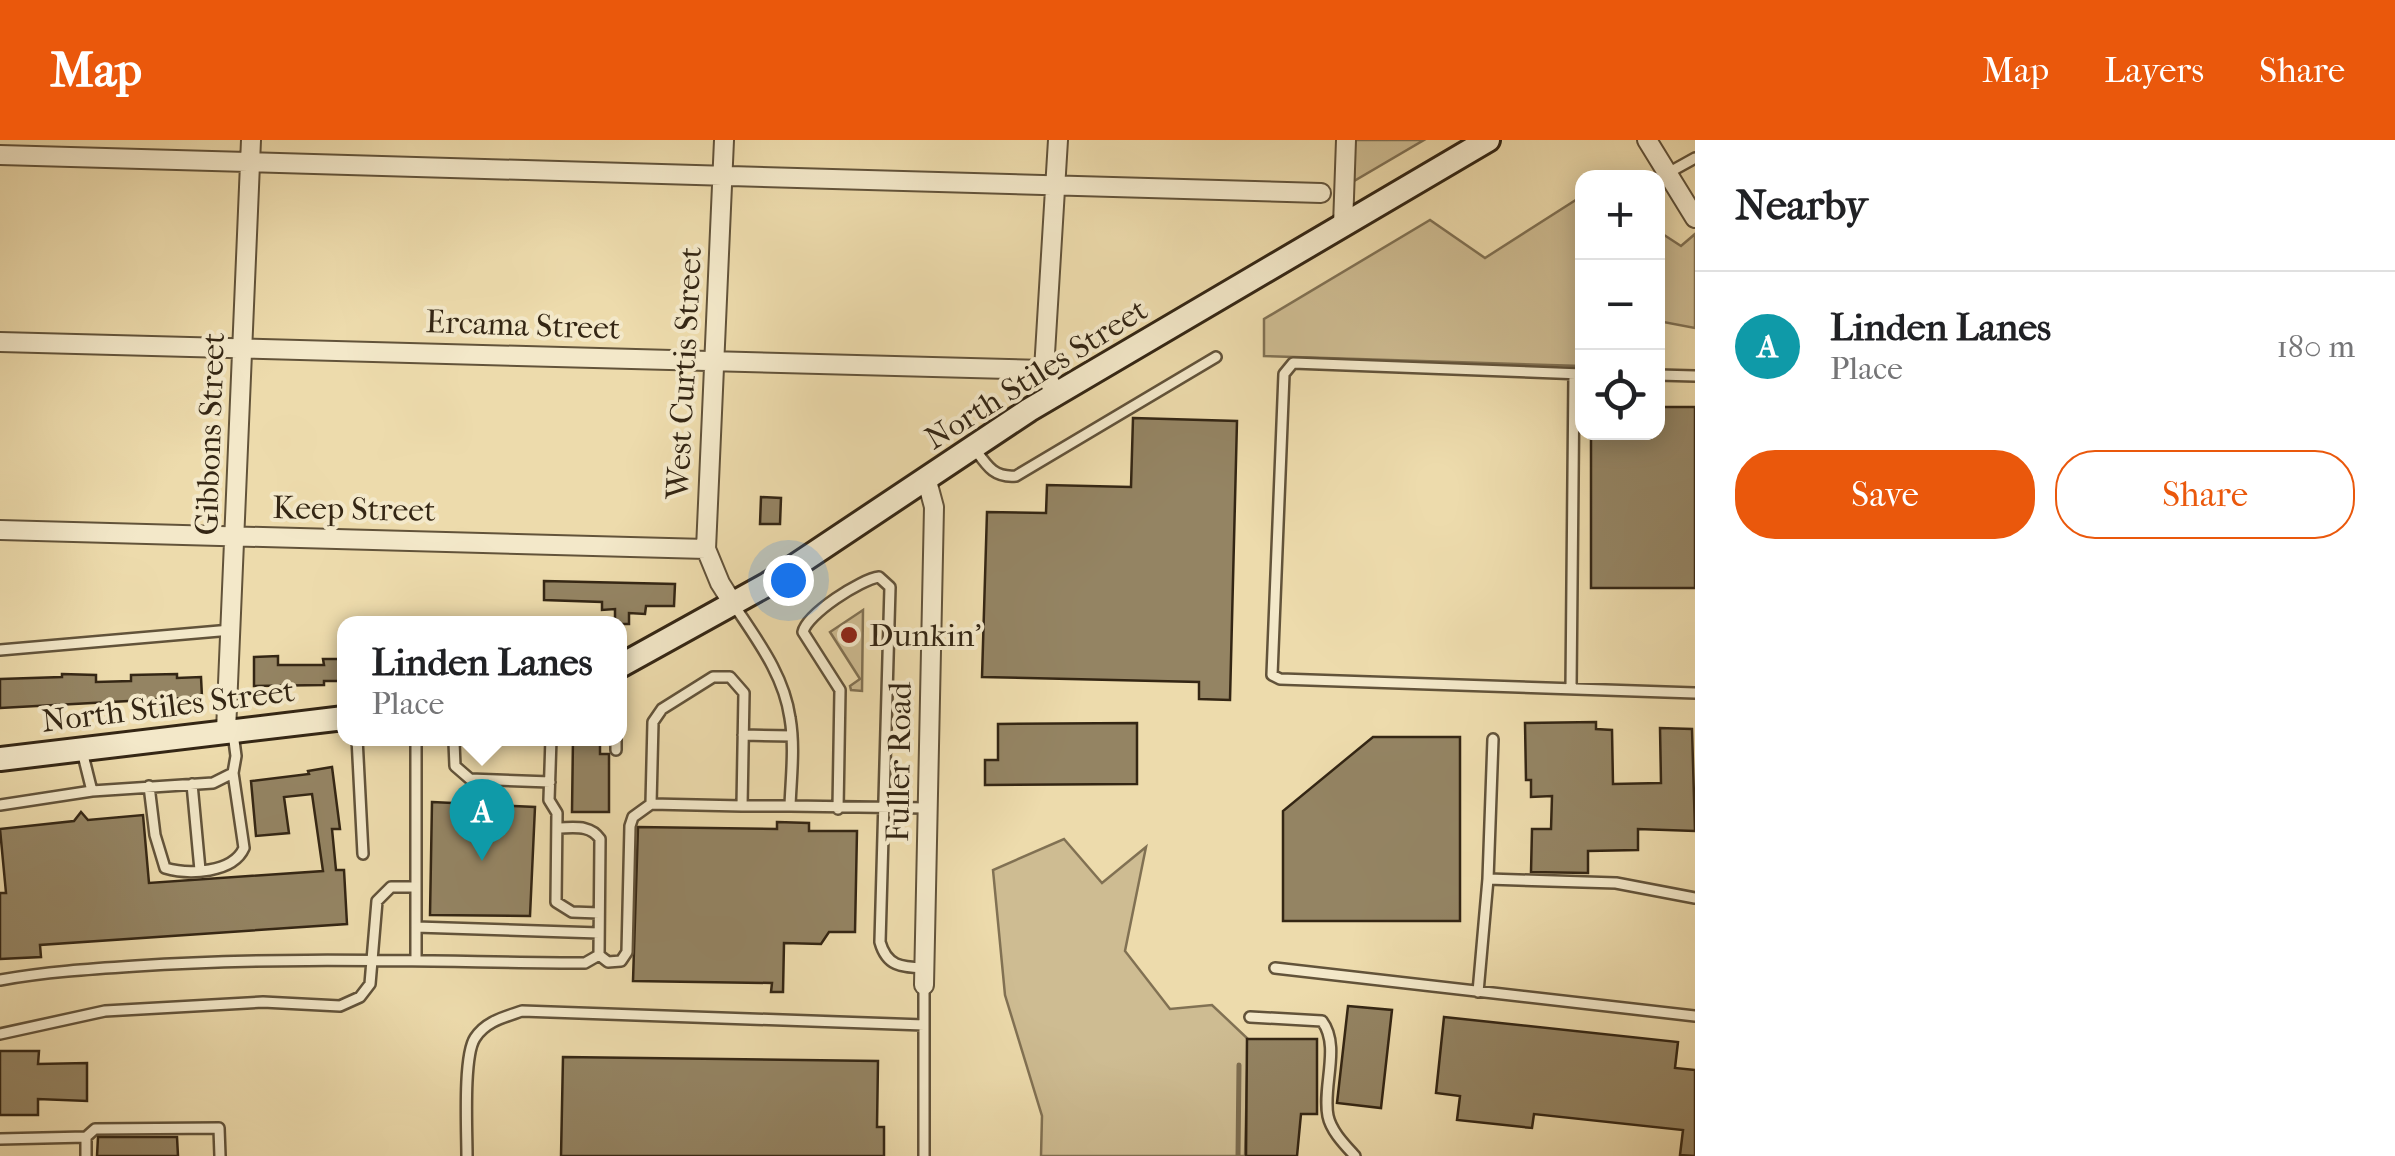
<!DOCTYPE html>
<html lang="en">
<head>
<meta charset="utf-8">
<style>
  :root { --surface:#fff; --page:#f2f2f2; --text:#202124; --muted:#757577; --line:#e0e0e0; --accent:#ea580c }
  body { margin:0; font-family:"IM FELL French Canon",serif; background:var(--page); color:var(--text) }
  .controls { position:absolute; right:30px; top:30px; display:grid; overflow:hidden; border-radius:20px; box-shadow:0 5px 25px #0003 }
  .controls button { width:90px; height:90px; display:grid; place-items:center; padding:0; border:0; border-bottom:2px solid var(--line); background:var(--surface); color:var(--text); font:50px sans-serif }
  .you { position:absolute; left:788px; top:440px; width:35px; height:35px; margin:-25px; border:8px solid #fff; border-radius:50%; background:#1a73e8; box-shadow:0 0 0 15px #1a73e833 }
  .badge { display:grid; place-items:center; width:65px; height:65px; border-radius:50%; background:var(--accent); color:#fff; font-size:32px; font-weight:700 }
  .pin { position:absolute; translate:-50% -82px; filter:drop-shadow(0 2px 5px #0008) }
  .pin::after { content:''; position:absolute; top:52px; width:35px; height:30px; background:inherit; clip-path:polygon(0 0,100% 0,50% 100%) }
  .popup { position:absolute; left:337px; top:476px; width:290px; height:130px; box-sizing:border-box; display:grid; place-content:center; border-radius:20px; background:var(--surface); filter:drop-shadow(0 2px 8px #0005); font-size:32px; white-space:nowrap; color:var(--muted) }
  .popup b { font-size:38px; color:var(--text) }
  .popup::after { content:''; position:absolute; left:50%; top:100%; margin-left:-20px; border:20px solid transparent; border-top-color:var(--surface) }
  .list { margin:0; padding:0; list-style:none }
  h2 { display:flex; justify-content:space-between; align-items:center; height:130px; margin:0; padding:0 40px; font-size:42px }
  h2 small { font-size:32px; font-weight:400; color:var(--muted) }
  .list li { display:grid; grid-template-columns:65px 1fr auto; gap:30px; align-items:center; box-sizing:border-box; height:150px; padding:0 40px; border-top:2px solid var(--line) }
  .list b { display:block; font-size:38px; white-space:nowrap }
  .list p { margin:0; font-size:32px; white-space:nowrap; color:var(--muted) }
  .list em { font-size:32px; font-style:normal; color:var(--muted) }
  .actions { display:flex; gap:20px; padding:30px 40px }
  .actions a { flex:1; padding:22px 0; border:2px solid var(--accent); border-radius:40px; text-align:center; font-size:35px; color:var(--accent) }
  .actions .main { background:var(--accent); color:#fff }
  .icon { flex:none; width:55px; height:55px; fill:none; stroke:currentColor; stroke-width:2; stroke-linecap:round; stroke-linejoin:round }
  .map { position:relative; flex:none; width:1695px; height:1016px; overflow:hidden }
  header { display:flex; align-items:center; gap:60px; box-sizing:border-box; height:140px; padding:0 50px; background:var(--accent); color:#fff }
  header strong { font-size:48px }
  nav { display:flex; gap:55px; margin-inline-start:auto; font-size:35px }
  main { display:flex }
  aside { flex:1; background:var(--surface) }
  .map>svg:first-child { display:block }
</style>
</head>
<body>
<header>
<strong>Map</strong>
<nav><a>Map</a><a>Layers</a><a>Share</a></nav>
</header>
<main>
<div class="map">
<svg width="1695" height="1016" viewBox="0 0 1695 1016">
  <rect width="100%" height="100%" fill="#eddbac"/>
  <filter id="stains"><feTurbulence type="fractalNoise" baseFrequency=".002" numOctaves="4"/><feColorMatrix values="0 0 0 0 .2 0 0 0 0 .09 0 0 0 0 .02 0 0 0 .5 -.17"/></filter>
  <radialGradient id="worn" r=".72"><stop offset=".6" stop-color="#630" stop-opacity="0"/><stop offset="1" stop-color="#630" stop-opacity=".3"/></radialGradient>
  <path fill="#cebc92" stroke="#817153" stroke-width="2.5" d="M1355,0H1424L1354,41Z
    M1582,56V226L1264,216V179L1430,80L1485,118Z
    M1658,91L1681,106L1695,94V188L1658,181Z
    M863,470L862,551L851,550L850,546L860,539L830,492Z
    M1064,699L1102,743L1146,707L1125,811L1170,869L1212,865L1248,899L1245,1016H1041L1042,976L1005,855L993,730Z"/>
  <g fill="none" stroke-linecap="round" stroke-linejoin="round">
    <path stroke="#7d6d50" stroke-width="5" d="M1238,1016L1239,925"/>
  </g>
  <path fill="#948463" stroke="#342614" stroke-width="2.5" d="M1658,267H1695V448H1591V292H1658Z
    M1133,278L1237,281L1230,560L1199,559V542L982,537L987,372L1046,373L1047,345L1131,347Z
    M761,357L781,358L780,384H760Z
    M544,441L675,444L674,466H646L645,474L629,473V484H615V469L602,470V462L544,460Z
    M278,516V525H324L323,519H344V541H324V545L254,546V517Z
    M62,534L96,535V542L131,541V535L177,534V538L201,537L202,557L0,568V539L62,537Z
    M1596,582V589L1612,590L1613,644L1661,643L1660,588L1692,589L1695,691L1638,689V710L1588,711V733L1531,732L1532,689H1551L1552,656L1531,657V640H1526L1525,583Z
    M1137,583V644L985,645V620H998V584Z
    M1373,597H1460V781H1283V671Z
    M573,598H600V614H609V672H572Z
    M332,627L340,689H332L336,730H344L347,784L40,805L41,817L0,819V753H6L0,689L74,681L81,672L88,680L143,675L149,743L323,731L312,654L284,657L289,693L256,696L251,641L309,634L308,631Z
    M432,662L535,667L530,776L430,775Z
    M777,682L809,683V691H857L855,792H829L821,804L784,803L783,852H771L772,843L633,841L638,687L777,689Z
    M1348,866L1392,870L1381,968L1337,963Z
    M1444,877L1678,902L1675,928L1695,930V1016L1680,1015L1683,990L1534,974L1532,988L1457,980L1460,956L1436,953Z
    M1247,899H1317V974H1301L1297,1016H1246Z
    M0,911H39L38,924L87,923V961L38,959V975H0Z
    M563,917L878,921L877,987H884V1016H561Z
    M98,997H177L178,1016H97Z"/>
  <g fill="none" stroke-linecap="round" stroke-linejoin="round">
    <g stroke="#62533a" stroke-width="14">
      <path id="service" d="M1668,33L1695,18
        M1582,234L1293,223L1284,234L1272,535L1280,539L1695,553
        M1658,235L1695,236
        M975,309C987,326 994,338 1016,336L1216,217
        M0,510L231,490
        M1571,548L1574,234
        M743,595L792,596
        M357,598L363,714
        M457,598L454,602L455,626L470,639L550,642
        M521,598L551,599
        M551,598L549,660L557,673L556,762L572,772L599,773
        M616,598V610
        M82,611L92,651
        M192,644L200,730
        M149,646L155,695L165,728C189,735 233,733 244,708L233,633
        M651,664L742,666
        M0,665L92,651L213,643L233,633L236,616L233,593
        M790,666L927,668
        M838,669L840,550L803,492C807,474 861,439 879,437L890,447L880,802C887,827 902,827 925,828
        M1488,739L1493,599
        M416,787L599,793
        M599,815L608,822L621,821L627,812L630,686L633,677L651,664L653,582L662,569L713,537H730L744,553L742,666H790C791,638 795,607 790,578C784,535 757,500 734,465
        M416,820V747
        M1275,828L1695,876
        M0,840C45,832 90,829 136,826C286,816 435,822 585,823L599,815L600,699C590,684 573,688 557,688
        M924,845V1016
        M1478,852L1488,739L1616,743L1695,758
        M1250,877L1322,881C1341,906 1322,947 1328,976C1331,991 1345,1005 1355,1016
        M0,894L105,871L263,862L340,866L360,857L370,844L377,761L391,747H416V598
        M86,997L95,989L219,988L220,1016
        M0,999L86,997V1016
        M467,1016C467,991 463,916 475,898C486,881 505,877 522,871L924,885"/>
    </g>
    <g stroke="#62533a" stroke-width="22">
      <path id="minor" d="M724,0L706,409L720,443L732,462
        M1647,0L1695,78
        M0,15L1321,53
        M1343,86L1346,0
        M0,202L1044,230
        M1056,256L1044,230L1058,0
        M0,390L706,409
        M226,591L251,0
        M924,845L934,367L927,341"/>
    </g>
    <g stroke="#342614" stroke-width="28">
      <path id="secondary" d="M620,526L768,444L1029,270L1488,0
        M0,619L344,578"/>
    </g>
    <use href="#service" stroke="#f3e8c9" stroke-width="9"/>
    <use href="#minor" stroke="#f3e8c9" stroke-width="18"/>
    <use href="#secondary" stroke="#f3e8c9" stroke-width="22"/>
  </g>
  <circle fill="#8f2418" stroke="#f3e8c9" stroke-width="4" cx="849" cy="495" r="10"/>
  <g text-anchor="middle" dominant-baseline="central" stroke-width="8" stroke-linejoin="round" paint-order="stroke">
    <g font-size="32" fill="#342614" stroke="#f3e8c9">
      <text transform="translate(523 185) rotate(2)">Ercama Street</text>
      <text transform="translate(684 233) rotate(-87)">West Curtis Street</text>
      <text transform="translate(1036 234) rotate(-32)">North Stiles Street</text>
      <text transform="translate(210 294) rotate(-88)">Gibbons Street</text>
      <text transform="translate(354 369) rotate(1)">Keep Street</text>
      <text transform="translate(168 566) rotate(-7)">North Stiles Street</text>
      <text transform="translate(899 622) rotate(-89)">Fuller Road</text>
    </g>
    <g font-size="32" fill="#342614" stroke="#f3e8c9" text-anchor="start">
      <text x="869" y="495">Dunkin'</text>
    </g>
  </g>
  <rect width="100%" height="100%" filter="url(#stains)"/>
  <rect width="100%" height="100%" fill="url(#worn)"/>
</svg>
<div class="controls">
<button>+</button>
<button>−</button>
<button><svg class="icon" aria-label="locate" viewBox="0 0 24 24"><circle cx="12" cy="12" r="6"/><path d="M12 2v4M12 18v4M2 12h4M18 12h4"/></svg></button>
</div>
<div class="you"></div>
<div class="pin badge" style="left:482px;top:721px;background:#0f9aa8">A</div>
<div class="popup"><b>Linden Lanes</b>Place</div>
</div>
<aside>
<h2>Nearby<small></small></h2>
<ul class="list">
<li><span class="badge" style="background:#0f9aa8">A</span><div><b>Linden Lanes</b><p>Place</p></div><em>180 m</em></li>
</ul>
<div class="actions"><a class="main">Save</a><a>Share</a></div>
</aside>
</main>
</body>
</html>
